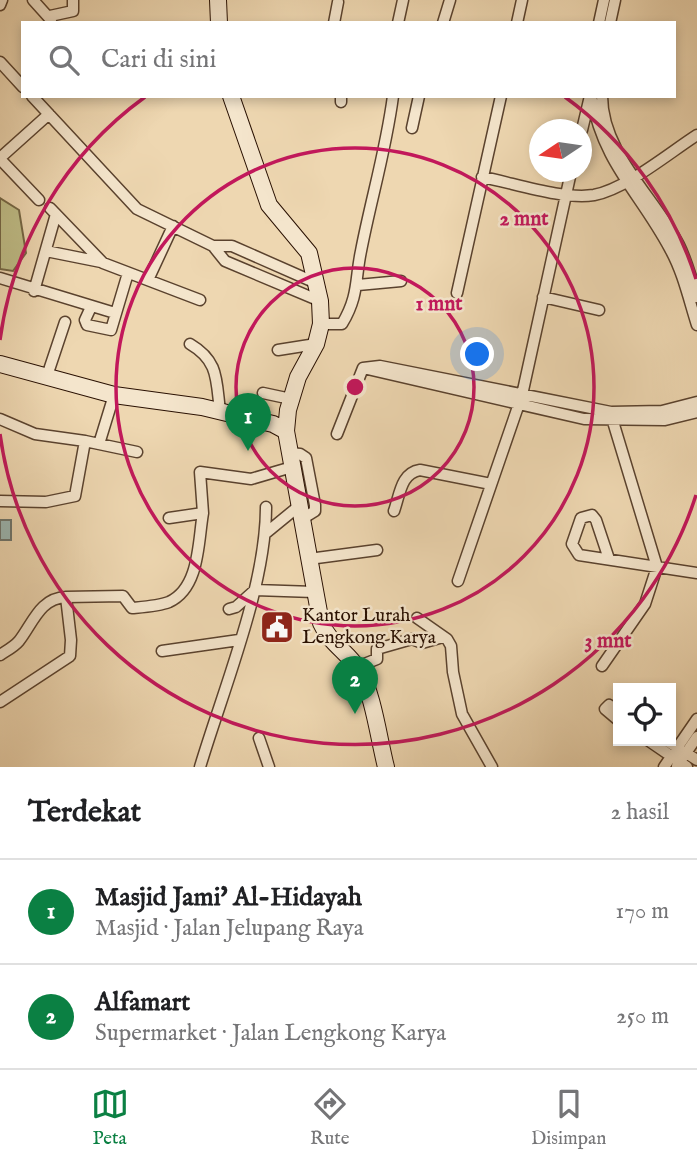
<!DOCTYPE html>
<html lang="id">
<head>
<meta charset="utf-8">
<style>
  :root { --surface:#fff; --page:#f6f6f6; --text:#202124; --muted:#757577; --line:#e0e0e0; --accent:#0b8043 }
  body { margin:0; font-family:"IM FELL English",serif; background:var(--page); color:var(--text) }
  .controls { position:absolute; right:21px; bottom:21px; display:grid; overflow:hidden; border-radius:0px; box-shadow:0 4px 10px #0003 }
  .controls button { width:63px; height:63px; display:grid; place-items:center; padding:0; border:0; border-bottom:2px solid var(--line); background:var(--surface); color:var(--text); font:35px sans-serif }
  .compass { position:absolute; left:529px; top:119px; width:63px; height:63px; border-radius:50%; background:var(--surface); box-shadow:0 4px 10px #0003; rotate:257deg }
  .you { position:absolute; left:478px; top:355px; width:24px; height:24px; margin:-18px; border:5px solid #fff; border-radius:50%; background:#1a73e8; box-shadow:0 0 0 10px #1a73e833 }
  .badge { display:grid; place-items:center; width:46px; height:46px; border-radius:50%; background:var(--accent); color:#fff; font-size:23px; font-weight:700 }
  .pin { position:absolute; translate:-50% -58px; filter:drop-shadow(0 2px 4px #0008) }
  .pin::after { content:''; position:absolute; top:37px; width:24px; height:21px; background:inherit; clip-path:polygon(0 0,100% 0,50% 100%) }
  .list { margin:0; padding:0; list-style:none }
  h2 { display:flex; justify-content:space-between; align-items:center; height:91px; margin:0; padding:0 28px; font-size:30px }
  h2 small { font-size:23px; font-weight:400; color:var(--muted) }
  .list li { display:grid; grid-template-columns:46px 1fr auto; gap:21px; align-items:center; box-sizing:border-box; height:105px; padding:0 28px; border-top:2px solid var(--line) }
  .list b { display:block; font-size:26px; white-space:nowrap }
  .list p { margin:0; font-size:23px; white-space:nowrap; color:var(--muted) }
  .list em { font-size:23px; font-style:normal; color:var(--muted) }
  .icon { flex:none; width:38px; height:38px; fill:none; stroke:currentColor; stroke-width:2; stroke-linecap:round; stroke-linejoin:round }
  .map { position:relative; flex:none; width:697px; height:767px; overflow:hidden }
  .search { position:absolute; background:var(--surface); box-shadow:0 4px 10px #0003; left:21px; right:21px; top:21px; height:77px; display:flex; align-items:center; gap:18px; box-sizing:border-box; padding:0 24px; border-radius:0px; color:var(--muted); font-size:26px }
  .sheet { height:301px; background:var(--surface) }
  nav { display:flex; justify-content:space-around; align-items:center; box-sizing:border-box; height:98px; border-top:2px solid var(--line); background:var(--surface); font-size:19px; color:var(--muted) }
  nav a { display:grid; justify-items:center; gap:4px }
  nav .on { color:var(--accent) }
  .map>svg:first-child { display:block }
</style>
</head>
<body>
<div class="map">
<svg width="697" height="767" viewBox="0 0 697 767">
  <rect width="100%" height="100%" fill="#eed7b1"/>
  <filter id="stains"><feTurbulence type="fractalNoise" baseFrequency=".00286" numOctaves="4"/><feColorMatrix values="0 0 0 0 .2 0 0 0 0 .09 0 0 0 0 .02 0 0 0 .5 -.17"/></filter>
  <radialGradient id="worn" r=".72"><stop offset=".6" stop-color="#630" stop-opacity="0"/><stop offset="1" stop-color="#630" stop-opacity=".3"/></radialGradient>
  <path fill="#bfbd87" stroke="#746644" stroke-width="2" d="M0,198L19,210L26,253L13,271L0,269Z"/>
  <path fill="#9cb8b5" stroke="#6e756d" stroke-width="2" d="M0,520H11V540H0Z"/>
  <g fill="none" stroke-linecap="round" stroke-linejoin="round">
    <g stroke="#5a422e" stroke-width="13">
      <path id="street" d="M33,0L51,20
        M0,5L2,0
        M50,16L73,11V0
        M334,23L338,2
        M398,23L403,0
        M443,23L450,0
        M517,23L522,0
        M599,23L604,0
        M610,23L615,0
        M0,62L23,87
        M32,96L137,209L213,246L225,261L320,301
        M591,96C604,165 639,191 670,249C683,272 689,300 697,325
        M602,96C602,153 655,198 679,245C687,261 692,280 697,297
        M341,102V96
        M412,128L419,96
        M582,130L590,96
        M0,158L49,114
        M0,159L39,200
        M482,177C514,183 563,200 594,195C626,189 669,153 697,135
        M50,208L103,263L200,300
        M213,246H232L316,283
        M46,251L101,262
        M0,278L115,313
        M148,280L173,226
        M358,285L401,281
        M34,291L56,214
        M457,293L501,96
        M543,297L599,310
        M91,307L85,320L87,325L111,330L128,273
        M321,324H342C359,296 355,279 361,251C371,199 386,150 393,96
        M190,344C219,361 216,380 220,411
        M278,350L316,344
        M363,368L584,419L665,420L697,412
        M363,368L380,366L611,412L662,411L697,402
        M47,376L65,322
        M263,393L291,399
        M0,419L35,434L85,441
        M337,434L363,368
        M99,444L137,452
        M290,453L300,454L306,458L315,505V511L302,519
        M0,501L46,502L75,496L85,441L99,444L114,395
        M394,511C400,494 401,473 420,470L491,484
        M169,518L203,513L200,472L251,479L292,467
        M266,533L299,506
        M309,559L377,550
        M609,559L596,520L592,515L581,518L572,544L579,555L697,573
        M458,581L522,395L571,172
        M229,609L236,607L255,590L314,592
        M417,618L447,639L451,646L453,672L462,714L492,767
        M162,651L239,640
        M0,655C6,651 14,647 19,641C33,623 40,598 66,597
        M602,666L645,604L657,567L611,415
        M357,667L377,659V649L412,639L422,643L443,637
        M0,702L70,656L71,640L66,597L123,596L132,608C143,607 159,606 169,602C200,588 198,541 203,513
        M618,711L609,705L605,709L618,720
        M259,738L269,767
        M649,741L687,767
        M667,741L697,760
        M677,766L697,737
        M200,767C223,690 266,587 266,507
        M664,767L697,719"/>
    </g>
    <g stroke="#291002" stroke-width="18">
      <path id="secondary" d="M218,0L219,23
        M231,96L269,205L309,253L320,301L321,324L316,344L298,377L288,410L286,431L321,623C330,644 348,652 359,670C373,693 379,740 386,767
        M0,364L114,395L202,407L273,424L286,431"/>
    </g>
    <use href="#street" stroke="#f4e5cc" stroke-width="10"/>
    <use href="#secondary" stroke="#f4e5cc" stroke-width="16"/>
  </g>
  <g fill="none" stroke="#c2185b" stroke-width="3.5">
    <circle cx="355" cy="387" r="119"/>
    <circle cx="355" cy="387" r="239"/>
    <path d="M696 495A358 358 0 0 1 0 434M0 340A358 358 0 0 1 145 97M565 97A358 358 0 0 1 696 279"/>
  </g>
  <defs>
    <g id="civic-square" transform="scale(1.75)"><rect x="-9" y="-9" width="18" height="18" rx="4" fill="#8f2418" stroke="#f4e5cc"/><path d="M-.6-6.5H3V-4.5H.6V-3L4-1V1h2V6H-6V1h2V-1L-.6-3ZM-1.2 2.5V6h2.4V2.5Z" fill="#fff"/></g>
  </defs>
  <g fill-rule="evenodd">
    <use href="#civic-square" x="277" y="627"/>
  </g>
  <g text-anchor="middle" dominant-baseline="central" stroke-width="5" stroke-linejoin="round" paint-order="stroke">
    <g font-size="19" fill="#291002" stroke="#f4e5cc" text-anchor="start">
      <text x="302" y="616">Kantor Lurah<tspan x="302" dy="22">Lengkong Karya</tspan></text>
    </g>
  </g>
  <circle cx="355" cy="387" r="10" fill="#c2185b" stroke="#f4e5cc" stroke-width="3.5"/>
  <g font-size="21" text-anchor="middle" font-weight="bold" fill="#c2185b" stroke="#f4e5cc" stroke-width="5" stroke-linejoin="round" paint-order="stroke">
    <text x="524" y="225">2 mnt</text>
    <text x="439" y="310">1 mnt</text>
    <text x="608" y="647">3 mnt</text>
  </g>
  <rect width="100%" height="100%" filter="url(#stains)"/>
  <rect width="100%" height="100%" fill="url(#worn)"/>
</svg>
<div class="controls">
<button><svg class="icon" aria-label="locate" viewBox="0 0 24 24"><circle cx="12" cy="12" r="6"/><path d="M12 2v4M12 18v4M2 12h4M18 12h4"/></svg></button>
</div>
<svg class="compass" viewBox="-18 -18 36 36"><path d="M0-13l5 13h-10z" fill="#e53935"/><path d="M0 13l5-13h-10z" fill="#757577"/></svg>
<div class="you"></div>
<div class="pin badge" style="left:248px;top:451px">1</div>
<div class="pin badge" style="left:355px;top:714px">2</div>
<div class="search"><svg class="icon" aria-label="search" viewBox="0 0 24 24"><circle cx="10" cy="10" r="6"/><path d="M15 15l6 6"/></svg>Cari di sini</div>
</div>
<section class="sheet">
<h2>Terdekat<small>2 hasil</small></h2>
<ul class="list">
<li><span class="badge">1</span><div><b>Masjid Jami' Al-Hidayah</b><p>Masjid · Jalan Jelupang Raya</p></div><em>170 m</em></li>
<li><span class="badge">2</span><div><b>Alfamart</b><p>Supermarket · Jalan Lengkong Karya</p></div><em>250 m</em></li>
</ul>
</section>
<nav>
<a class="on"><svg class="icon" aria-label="map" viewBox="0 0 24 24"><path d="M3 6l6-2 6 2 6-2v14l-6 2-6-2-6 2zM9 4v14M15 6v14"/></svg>Peta</a>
<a><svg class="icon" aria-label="directions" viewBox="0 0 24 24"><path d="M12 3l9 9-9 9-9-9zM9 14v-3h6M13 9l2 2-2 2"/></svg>Rute</a>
<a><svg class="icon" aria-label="saved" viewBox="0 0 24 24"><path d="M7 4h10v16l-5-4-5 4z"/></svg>Disimpan</a>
</nav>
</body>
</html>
